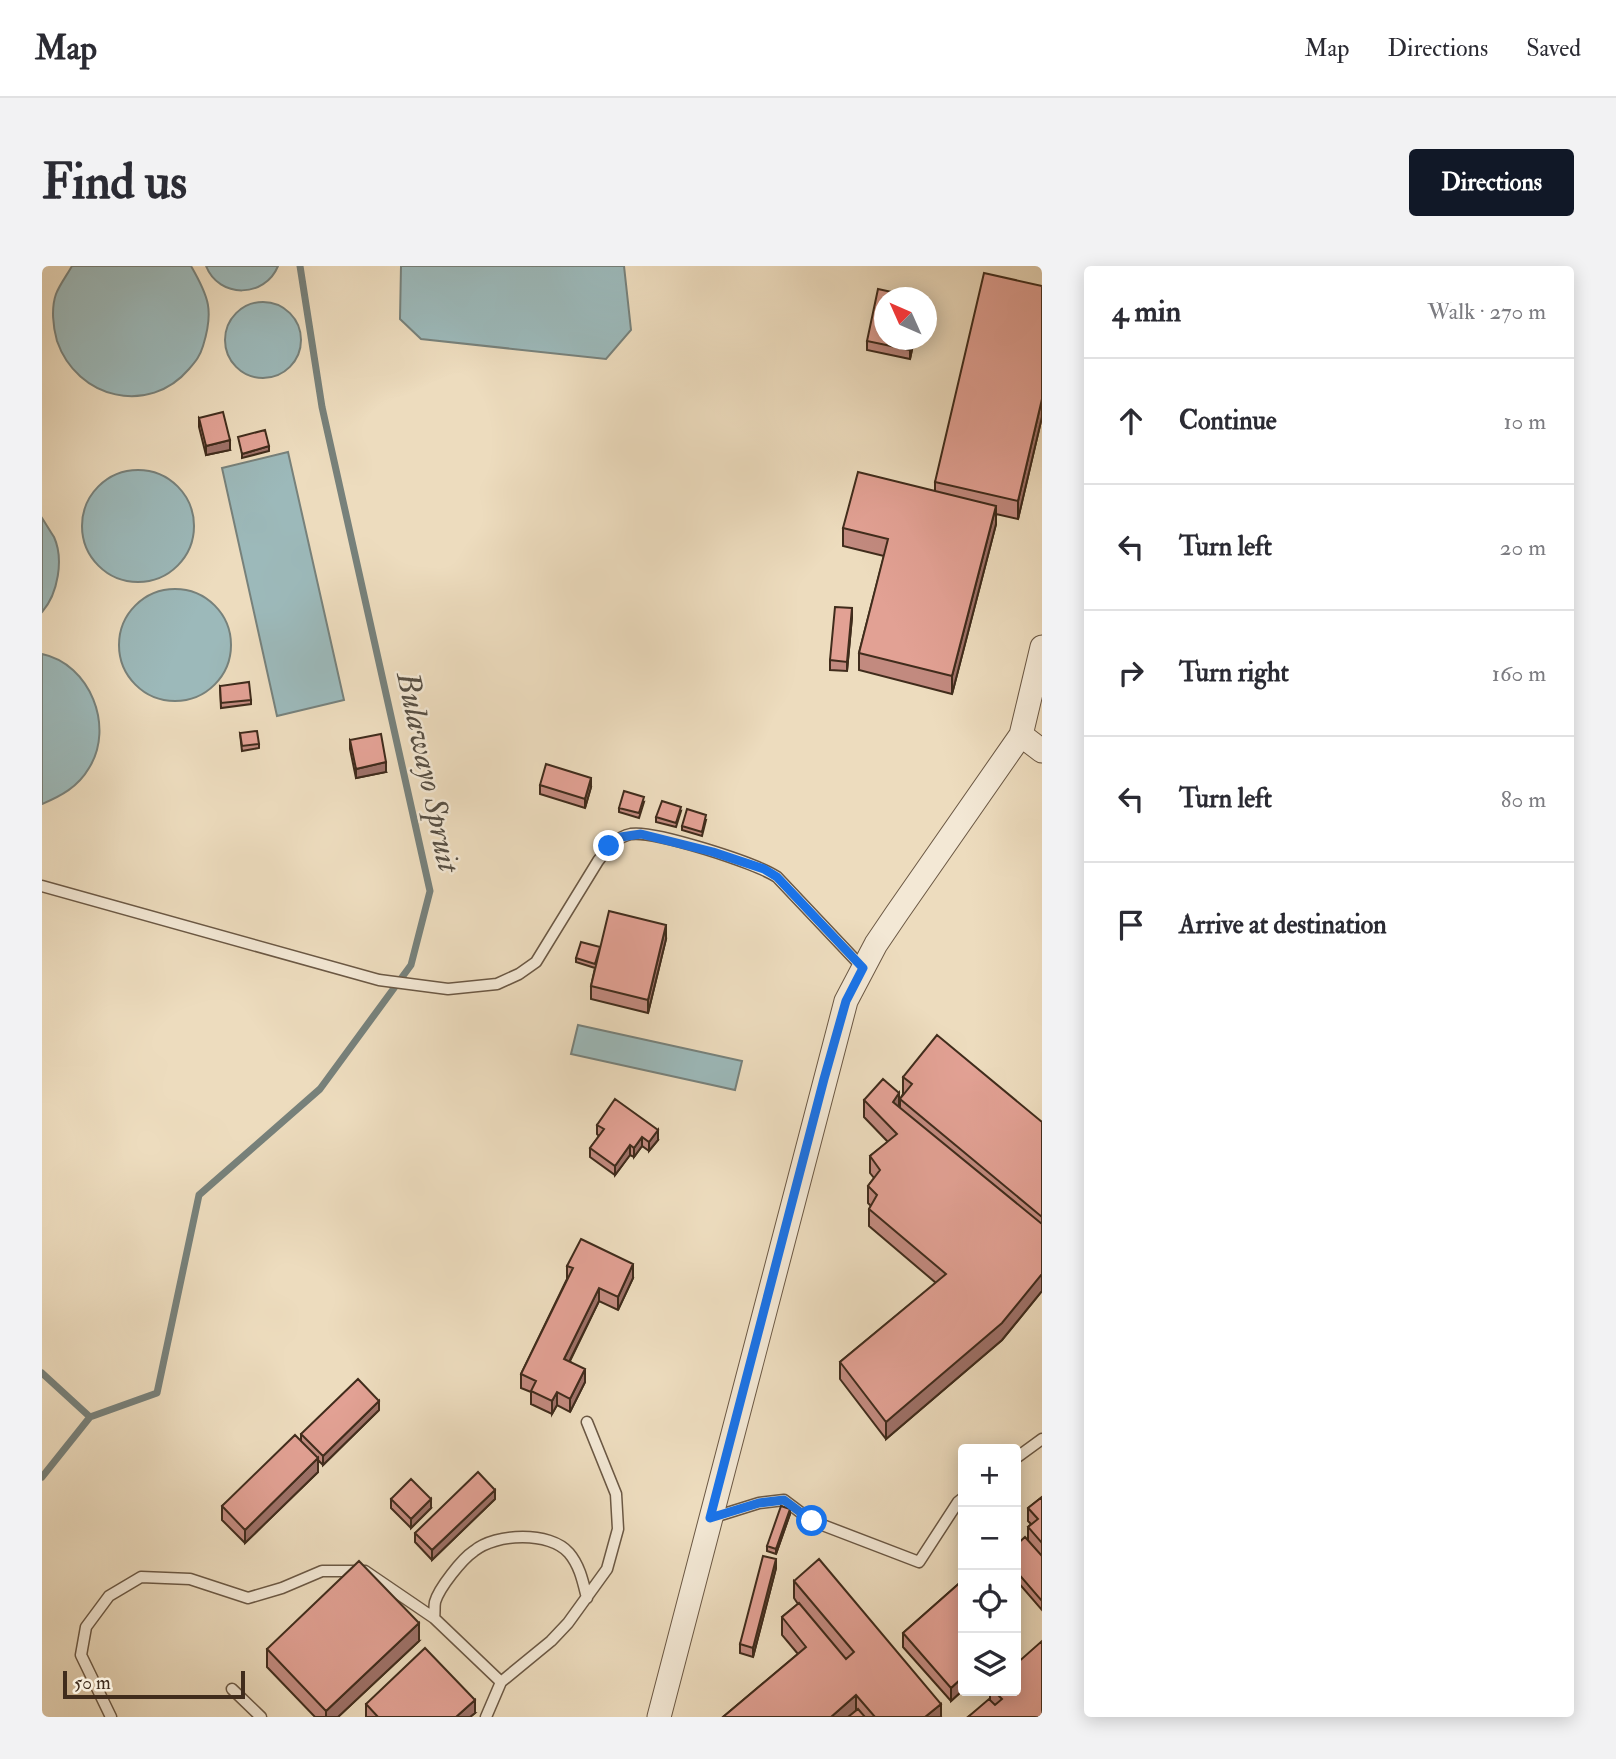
<!DOCTYPE html>
<html lang="en">
<head>
<meta charset="utf-8">
<style>
  :root { --surface:#fff; --page:#f2f2f3; --text:#2b2b33; --muted:#7c7c81; --line:#e1e1e2; --accent:#111827 }
  body { margin:0; font-family:"IM FELL Double Pica",serif; background:var(--page); color:var(--text) }
  .controls { position:absolute; right:21px; bottom:21px; display:grid; overflow:hidden; border-radius:7px; box-shadow:0 4px 18px #0003 }
  .controls button { width:63px; height:63px; display:grid; place-items:center; padding:0; border:0; border-bottom:2px solid var(--line); background:var(--surface); color:var(--text); font:35px sans-serif }
  .compass { position:absolute; left:832px; top:21px; width:63px; height:63px; border-radius:50%; background:var(--surface); box-shadow:0 4px 18px #0003; rotate:315deg }
  .scale { position:absolute; left:21px; bottom:18px; width:182px; box-sizing:border-box; padding-left:7px; border:4px solid #402c1c; border-top:0; font-size:19px; line-height:24px; white-space:nowrap; color:#402c1c; -webkit-text-stroke:5px #f3e8d5; paint-order:stroke }
  .stop { position:absolute; width:21px; height:21px; margin:-16px; border:5px solid #1a73e8; border-radius:50%; background:#fff }
  .stop.end { background:#1a73e8; border-color:#fff; box-shadow:0 2px 7px #0008 }
  .list { margin:0; padding:0; list-style:none }
  h2 { display:flex; justify-content:space-between; align-items:center; height:91px; margin:0; padding:0 28px; font-size:30px }
  h2 small { font-size:23px; font-weight:400; color:var(--muted) }
  .list li { display:grid; grid-template-columns:46px 1fr auto; gap:21px; align-items:center; box-sizing:border-box; height:126px; padding:0 28px; border-top:2px solid var(--line) }
  .list b { display:block; font-size:26px; white-space:nowrap }
  .list em { font-size:23px; font-style:normal; color:var(--muted) }
  .icon { flex:none; width:38px; height:38px; fill:none; stroke:currentColor; stroke-width:2; stroke-linecap:round; stroke-linejoin:round }
  .map { position:relative; flex:none; width:1000px; height:1451px; overflow:hidden; border-radius:7px }
  header { display:flex; align-items:center; gap:42px; box-sizing:border-box; height:98px; padding:0 35px; background:var(--surface); border-bottom:2px solid var(--line) }
  header strong { font-size:33px }
  nav { display:flex; gap:38px; margin-inline-start:auto; font-size:24px }
  .intro { display:flex; align-items:center; justify-content:space-between; box-sizing:border-box; height:168px; padding:0 42px }
  h1 { margin:0; font-size:49px }
  .button { padding:18px 32px; border-radius:7px; background:var(--accent); color:#fff; font-size:24px; font-weight:700 }
  main { display:flex; gap:42px; padding:0 42px }
  aside { flex:1; background:var(--surface); border-radius:7px; box-shadow:0 4px 18px #0003 }
  .map>svg:first-child { display:block }
</style>
</head>
<body>
<header>
<strong>Map</strong>
<nav><a>Map</a><a>Directions</a><a>Saved</a></nav>
</header>
<div class="intro"><h1>Find us</h1><a class="button">Directions</a></div>
<main>
<div class="map">
<svg width="1000" height="1451" viewBox="0 0 1000 1451">
  <rect width="100%" height="100%" fill="#eddcbe"/>
  <filter id="stains"><feTurbulence type="fractalNoise" baseFrequency=".00286" numOctaves="4"/><feColorMatrix values="0 0 0 0 .2 0 0 0 0 .09 0 0 0 0 .02 0 0 0 .5 -.17"/></filter>
  <radialGradient id="worn" r=".72"><stop offset=".6" stop-color="#630" stop-opacity="0"/><stop offset="1" stop-color="#630" stop-opacity=".3"/></radialGradient>
  <path fill="#9cb9ba" stroke="#77817b" stroke-width="2" d="M30,0H149C167,31 172,45 161,80C158,90 154,95 147,103C107,150 35,133 15,75C11,61 9,42 14,28C18,18 25,9 30,0Z
    M164,0H236C223,32 177,33 164,0Z
    M359,0H582L589,64L564,93L379,73L358,53Z
    M183 74a38 38 0 1 1 76 0a38 38 0 1 1-76 0Z
    M246,186L302,434L235,450L180,202Z
    M40 260a56 56 0 1 1 112 0a56 56 0 1 1-112 0Z
    M0,252C4,258 8,265 12,271C22,293 16,328 0,346Z
    M77 379a56 56 0 1 1 112 0a56 56 0 1 1-112 0Z
    M0,388C48,398 73,461 47,502C36,521 19,530 0,538Z
    M536,759L700,795L693,824L529,788Z"/>
  <g fill="none" stroke-linecap="round" stroke-linejoin="round">
    <path stroke="#77817b" stroke-width="7" d="M0,1107L48,1151
      M0,1211L48,1151L115,1127L157,929L278,823L369,699L388,625L280,141L258,0"/>
    <g stroke="#6b5844" stroke-width="13">
      <path id="lane" d="M0,620L337,714L406,723L455,718L477,708L494,696L556,595C565,583 574,571 589,568C612,564 714,597 735,611L821,702
        M974,1192L1000,1173
        M669,1252L717,1237L742,1234L770,1255L877,1296L916,1236L921,1232
        M459,1416L392,1352C393,1347 392,1341 393,1336C397,1322 420,1293 432,1285C454,1267 508,1265 527,1287C538,1300 541,1316 545,1332
        M190,1423L219,1451
        M69,1451L39,1389L44,1361L67,1330L99,1311L148,1313L206,1332L240,1322L280,1305H323L392,1352
        M444,1451L459,1416L509,1375L526,1357L565,1303L576,1263L574,1228L545,1156"/>
    </g>
    <g stroke="#6b5844" stroke-width="25">
      <path id="street" d="M979,469L1000,485
        M617,1451L804,735L834,678L855,647L979,469L1000,381"/>
    </g>
    <use href="#lane" stroke="#f3e8d5" stroke-width="10"/>
    <use href="#street" stroke="#f3e8d5" stroke-width="23"/>
  </g>
  <path fill="#c28a7f" stroke="#402c1c" stroke-width="2" d="M1000,20V151L976,253L954,248V258L910,428L817,404V387L842,290L801,280V262L893,225V216Z
    M843,74H872L868,93L825,84V75Z
    M157,152L188,184L164,189L157,161Z
    M810,351L805,405L788,404V394Z
    M178,420L209,434V438L179,442Z
    M198,467L217,478V482L200,485Z
    M308,474L344,506L314,512L308,483Z
    M498,519L549,521L543,542L498,528Z
    M602,536L597,552L577,546V542Z
    M639,545L634,561L614,556V551Z
    M664,554L660,570L640,564V560Z
    M624,673L606,747L549,733V720L553,702L534,696V692L558,681Z
    M861,811L1000,856V1025L960,1074L844,1173L798,1113V1096L894,1017L827,960V943L829,940L826,937V920L832,912L828,907V890L846,876L822,851V834L858,842V833L861,828Z
    M555,859L616,874L607,885L600,880L592,891L588,889L573,909L548,891V882L557,870L555,868Z
    M525,1000L591,1012L576,1044L557,1035L528,1095L543,1116L528,1146L515,1139L510,1148L489,1138V1126L479,1122V1108L525,1013Z
    M337,1144L281,1199L276,1194V1206L203,1277L180,1254V1240L259,1175V1168Z
    M1000,1231V1344L974,1314V1279L986,1274V1261L989,1258L986,1255V1242Z
    M349,1233L389,1242L369,1262L349,1242Z
    M453,1233L390,1294L373,1276V1267Z
    M748,1248L734,1288L725,1285V1280Z
    M734,1302L711,1391L698,1387V1378Z
    M921,1314V1424L909,1435L861,1381V1367Z
    M752,1315L899,1451H681L756,1388L740,1369V1351L756,1338L752,1332Z
    M377,1375L296,1451H273L225,1401V1383Z
    M948,1425H974L1000,1451H926L948,1435Z
    M324,1438L433,1447L428,1451H324Z"/>
  <path fill="#9e7168" stroke="#402c1c" stroke-width="2" d="M870,74H872L868,93V84Z
    M1000,133V151L976,253V235Z
    M188,174V184L164,189V180Z
    M227,180V185L200,192V188Z
    M954,240V258L910,428V410Z
    M810,342V351L805,405V396Z
    M344,496V506L314,512V503Z
    M549,512V521L543,542V533Z
    M624,659V673L606,747V734Z
    M857,827V844L851,836Z
    M616,864V874L607,885V876Z
    M600,871V880L592,891V882Z
    M588,879V889L573,909V900Z
    M591,998V1012L576,1044V1031Z
    M1000,1008V1025L960,1074L844,1173V1156Z
    M557,1022V1035L522,1106V1093Z
    M543,1103V1116L528,1146V1133Z
    M515,1126V1139L510,1148V1135Z
    M337,1135V1144L281,1199V1190Z
    M276,1192V1206L203,1277V1264Z
    M453,1224V1233L390,1294V1284Z
    M389,1233V1242L369,1262V1253Z
    M748,1243V1248L734,1288V1283Z
    M734,1293V1302L711,1391V1382Z
    M977,1328V1341L974,1344V1330Z
    M377,1357V1375L296,1451H284V1445Z
    M921,1411V1424L909,1435V1422Z
    M814,1429V1447L809,1451H789Z
    M433,1434V1447L428,1451H414Z
    M899,1438V1451H883Z"/>
  <path fill="#e2a194" stroke="#402c1c" stroke-width="2" d="M942,7L1000,20V133L976,235L893,216Z
    M836,23L877,32H843V74H870L868,84L825,75Z
    M181,146L188,174L164,180L157,152Z
    M223,164L227,180L200,188L196,171Z
    M816,206L954,240L910,410L817,387L846,273L801,262Z
    M793,341L810,342L805,396L788,394Z
    M207,416L209,434L179,437L178,420Z
    M215,465L217,478L200,480L198,467Z
    M339,468L344,496L314,503L308,474Z
    M504,498L549,512L543,533L498,519Z
    M582,525L602,531L597,547L577,542Z
    M620,535L639,541L634,557L614,551Z
    M645,543L664,549L660,566L640,560Z
    M567,645L624,659L606,734L549,720Z
    M539,676L558,681L553,698L534,692Z
    M895,769L1000,856V951L858,833L870,818L861,811Z
    M841,813L857,827L851,836L1000,958V1008L960,1057L844,1156L798,1096L904,1008L827,943L835,929L826,920L838,904L828,890L855,868L822,834Z
    M573,833L616,864L607,876L600,871L592,882L588,879L573,900L548,882L562,863L555,859Z
    M539,973L591,998L576,1031L557,1022L522,1093L543,1103L528,1133L515,1126L510,1135L489,1125L494,1115L479,1108L531,1002L525,1000Z
    M316,1113L337,1135L281,1190L259,1168Z
    M253,1169L276,1192L203,1264L180,1240Z
    M436,1206L453,1224L390,1284L373,1267Z
    M369,1213L389,1233L369,1253L349,1233Z
    M1000,1231V1277L986,1261L996,1253L986,1242Z
    M739,1240L748,1243L734,1283L725,1280Z
    M983,1271L1000,1290V1335L974,1305V1279Z
    M721,1290L734,1293L711,1382L698,1378Z
    M777,1293L899,1438L883,1451H833L814,1429L789,1451H681L764,1381L740,1351L757,1337L804,1393L812,1386L752,1315Z
    M317,1295L377,1357L284,1445L225,1383Z
    M921,1314V1411L909,1422L861,1367Z
    M1000,1375V1451H926L947,1433L953,1439L960,1433L952,1425H974V1398Z
    M383,1382L433,1434L414,1451H336L324,1438Z
    M816,1443L823,1451H806Z"/>
  <g fill="none" stroke-linecap="round" stroke-linejoin="round">
    <path stroke="#1a73e8" stroke-width="9" d="M567,580L579,571L599,568L671,586L722,603L735,611L821,702L804,735L782,813L668,1252L717,1237L742,1234L770,1255"/>
  </g>
  <g text-anchor="middle" dominant-baseline="central" stroke-width="5" stroke-linejoin="round" paint-order="stroke">
    <g font-size="32" font-style="italic" fill="#574f44" stroke="#f3e8d5">
      <text transform="translate(386 506) rotate(78)">Bulawayo Spruit</text>
    </g>
  </g>
  <rect width="100%" height="100%" filter="url(#stains)"/>
  <rect width="100%" height="100%" fill="url(#worn)"/>
</svg>
<div class="controls">
<button>+</button>
<button>−</button>
<button><svg class="icon" aria-label="locate" viewBox="0 0 24 24"><circle cx="12" cy="12" r="6"/><path d="M12 2v4M12 18v4M2 12h4M18 12h4"/></svg></button>
<button><svg class="icon" aria-label="layers" viewBox="0 0 24 24"><path d="M12 4l9 5-9 5-9-5zM3 14l9 5 9-5"/></svg></button>
</div>
<svg class="compass" viewBox="-18 -18 36 36"><path d="M0-13l5 13h-10z" fill="#e53935"/><path d="M0 13l5-13h-10z" fill="#7c7c81"/></svg>
<div class="scale">50 m</div>
<div class="stop" style="left:770px;top:1255px"></div>
<div class="stop end" style="left:567px;top:580px"></div>
</div>
<aside>
<h2>4 min<small>Walk · 270 m</small></h2>
<ul class="list">
<li><svg class="icon" aria-label="ahead" viewBox="0 0 24 24"><path d="M12 20V5M6 11l6-6 6 6"/></svg><div><b>Continue</b></div><em>10 m</em></li>
<li><svg class="icon" aria-label="left" viewBox="0 0 24 24"><path d="M17 20v-9H6M10 6l-5 5 5 5"/></svg><div><b>Turn left</b></div><em>20 m</em></li>
<li><svg class="icon" aria-label="right" viewBox="0 0 24 24"><path d="M7 20v-9h11M14 6l5 5-5 5"/></svg><div><b>Turn right</b></div><em>160 m</em></li>
<li><svg class="icon" aria-label="left" viewBox="0 0 24 24"><path d="M17 20v-9H6M10 6l-5 5 5 5"/></svg><div><b>Turn left</b></div><em>80 m</em></li>
<li><svg class="icon" aria-label="arrive" viewBox="0 0 24 24"><path d="M6 21V4h12l-3 4 3 4H6"/></svg><div><b>Arrive at destination</b></div></li>
</ul>
</aside>
</main>
</body>
</html>
